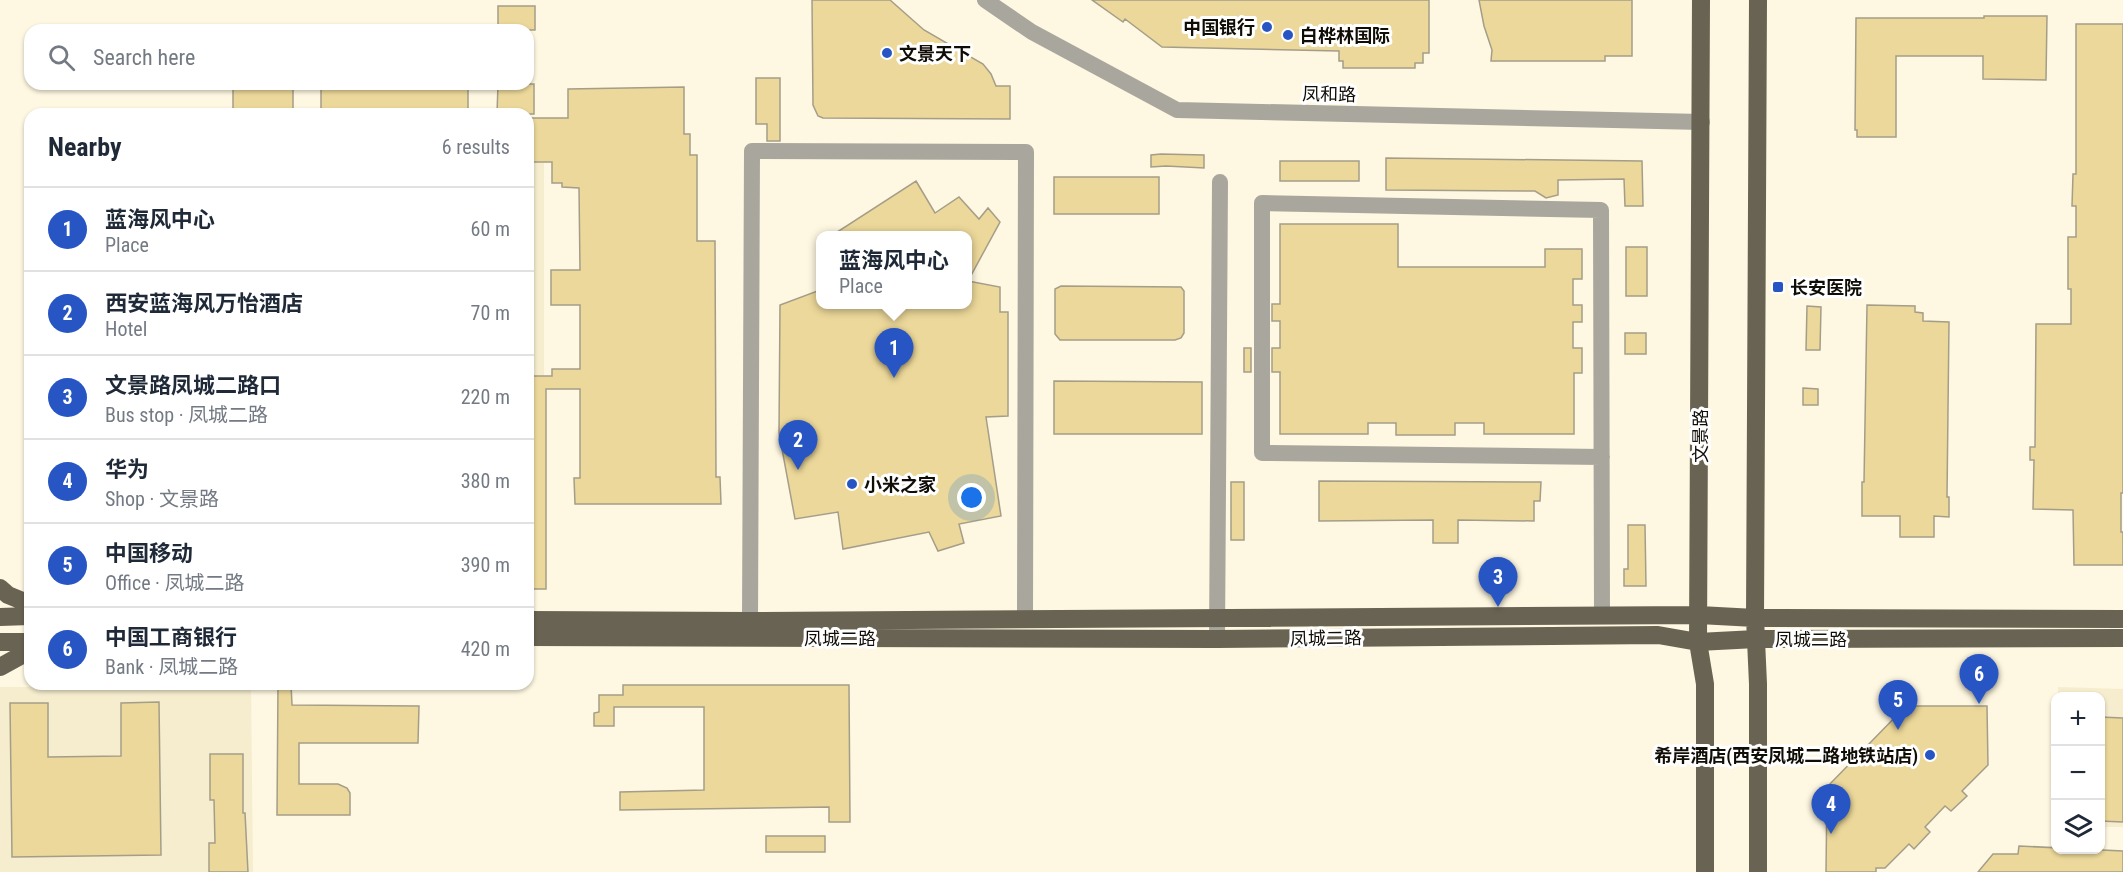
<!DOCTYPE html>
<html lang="en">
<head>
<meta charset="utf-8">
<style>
  :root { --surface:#fff; --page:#f6f6f7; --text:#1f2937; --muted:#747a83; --line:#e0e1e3; --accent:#2755c3 }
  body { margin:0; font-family:"Roboto Condensed","Noto Sans SC",sans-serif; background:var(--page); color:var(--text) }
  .controls { position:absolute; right:18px; bottom:18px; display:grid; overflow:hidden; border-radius:12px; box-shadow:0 2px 4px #0004 }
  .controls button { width:54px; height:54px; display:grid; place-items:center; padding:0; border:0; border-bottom:2px solid var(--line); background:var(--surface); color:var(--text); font:30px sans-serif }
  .you { position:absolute; left:972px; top:498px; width:21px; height:21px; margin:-15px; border:4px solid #fff; border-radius:50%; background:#1a73e8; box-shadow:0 0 0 9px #1a73e833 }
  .badge { display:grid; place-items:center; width:39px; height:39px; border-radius:50%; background:var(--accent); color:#fff; font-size:20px; font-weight:700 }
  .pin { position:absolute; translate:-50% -50px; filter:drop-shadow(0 2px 3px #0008) }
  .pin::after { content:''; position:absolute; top:32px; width:21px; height:18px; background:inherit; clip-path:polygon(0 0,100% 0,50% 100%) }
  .popup { position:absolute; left:816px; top:231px; width:156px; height:78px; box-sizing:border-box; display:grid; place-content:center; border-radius:12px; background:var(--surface); filter:drop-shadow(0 2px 4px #0005); font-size:20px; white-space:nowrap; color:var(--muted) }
  .popup b { font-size:22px; color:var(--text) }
  .popup::after { content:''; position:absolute; left:50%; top:100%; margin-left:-12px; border:12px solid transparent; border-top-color:var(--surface) }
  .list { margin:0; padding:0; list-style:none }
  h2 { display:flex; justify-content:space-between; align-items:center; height:78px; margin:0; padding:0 24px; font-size:26px }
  h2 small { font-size:20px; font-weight:400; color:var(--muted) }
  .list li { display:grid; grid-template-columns:39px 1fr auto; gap:18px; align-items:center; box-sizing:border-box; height:84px; padding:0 24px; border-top:2px solid var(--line) }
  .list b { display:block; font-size:22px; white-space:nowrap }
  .list p { margin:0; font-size:20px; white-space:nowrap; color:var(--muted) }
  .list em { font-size:20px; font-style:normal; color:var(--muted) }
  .icon { flex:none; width:33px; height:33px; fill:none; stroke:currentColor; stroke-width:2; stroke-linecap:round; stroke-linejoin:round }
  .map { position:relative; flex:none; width:2123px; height:872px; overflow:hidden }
  .search { position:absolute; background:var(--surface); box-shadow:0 2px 4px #0004; left:24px; top:24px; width:510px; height:66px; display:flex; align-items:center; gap:15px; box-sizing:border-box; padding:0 21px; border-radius:18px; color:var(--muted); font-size:22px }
  .panel { position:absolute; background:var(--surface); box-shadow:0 2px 4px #0004; left:24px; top:108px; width:510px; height:582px; border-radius:18px }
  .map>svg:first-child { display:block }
</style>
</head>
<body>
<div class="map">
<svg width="2123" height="872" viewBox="0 0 2123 872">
  <rect width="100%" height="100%" fill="#fef7e1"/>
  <path fill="#f6edcf" d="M528,138H544V446H528Z
    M0,687H251L253,872H0Z
    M2058,687L2123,689V827H2101L2100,696H2058Z"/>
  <path fill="#ecd89a" stroke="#a49e89" stroke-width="1.5" d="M812,0H890L924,30L983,64L991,74L996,86H1010V119L823,118L818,116L813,105Z
    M1092,0H1429V53H1423V63H1415V68H1343V61H1339V51L1162,47L1125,19L1123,22Z
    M1479,0H1632V56H1605V61H1491L1492,50L1484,26Z
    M498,6H535V30H498Z
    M1984,16H2047L2046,80L1983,79V56H1896V137H1857V130H1855L1856,18H1984Z
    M2076,24H2123V493H2121V532H2123V565H2074L2073,510L2033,509L2034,460H2030V447H2035L2036,324H2071V289H2068V237H2076V206H2072L2073,174H2076Z
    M756,78H780V141H767V124H756Z
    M233,84H293V114H233Z
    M321,84H468V114H321Z
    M498,84H534V114H497Z
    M684,87V134H690V155H697V241H715L716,477H720L721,504H575L574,478H580V389H546V589H528V384H531V376H552V369H580V305H551V270H580L579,188L562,187V183H552V162H528V118H568V89Z
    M1161,154L1204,155V168L1166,166L1151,167V155Z
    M1386,158L1642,161L1643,206H1625L1624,179L1558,180V195L1546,198L1535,191L1386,190Z
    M1280,161H1359V181H1280Z
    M1054,177H1159V214H1054Z
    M916,181L935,213L959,197L979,219L988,208L1000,222L968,281V236H831Z
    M1280,224H1398V267H1545V249H1582V279H1573V305H1582V322H1573V348H1582V373H1574V434H1484V423H1455V435H1396V423H1368V434H1280V372H1272V348H1280V321H1272V304H1280Z
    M1626,247H1647V296H1626Z
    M968,281L1000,287V312H1008V416L986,417L1001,516L959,524L964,543L938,551L929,532L843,549L838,512L795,519L779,433L780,305L820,290V304H968Z
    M1061,286L1181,287L1184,291V333L1181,338L1175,340H1060L1055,334V289Z
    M1867,305L1915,306V312L1923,313V321L1949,322L1947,497H1949V517L1934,516V537H1900V516H1862V482H1864Z
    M1807,306L1821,307L1820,350H1806Z
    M1625,333H1646V354H1625Z
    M1244,348H1251V372H1244Z
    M1054,381L1202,382V434H1054Z
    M1803,388L1818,389V405H1803Z
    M1319,481L1541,482L1540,501H1534V521L1458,520V543H1433V520L1319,521Z
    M1231,482H1244V540H1231Z
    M1628,525H1645L1646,586H1624V569H1628Z
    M278,684H291L292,705L419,706L418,743H299V784H338L347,788L350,793V815H277Z
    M623,685H849L850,822H829V807L620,810V792L704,790V707H614V726H594V713L599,712V695H623Z
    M159,702L161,855L12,857L10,703H48V757L121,756V703Z
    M1906,706H1987L1988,765L1962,791L1967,796L1951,811L1945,806L1925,827L1930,832L1914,849L1909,844L1885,868H1876V872H1826L1827,787Z
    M2100,717L2123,718V822L2100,821Z
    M210,754H243V813H245L248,872H209V843H215L214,800H210Z
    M766,836H825V852H766Z
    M2019,846L2123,851V872H1978L1993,854H2018Z"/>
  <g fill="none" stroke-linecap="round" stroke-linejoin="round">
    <path stroke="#a9a69d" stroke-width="16" d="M985,0L1032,32L1177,110L1702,122
      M1602,457L1262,453V203L1601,210L1602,616
      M750,621L752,151L1026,152L1025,620
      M1217,639L1220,182"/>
    <path stroke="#696353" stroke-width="18" d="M1701,0L1698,642L1705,684V872
      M0,588L8,595L30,604
      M0,617L30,616
      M528,620L750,621L1699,615L1755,618L2123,619
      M528,637L1217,639L1658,635L1698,642L1756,639L2123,638
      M0,642H30
      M0,667L20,656L30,654
      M1758,872V684L1755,618L1758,0"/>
  </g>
  <g fill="#2755c3" stroke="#fff" stroke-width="2">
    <circle cx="1267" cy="27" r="6"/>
    <circle cx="1288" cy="35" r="6"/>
    <circle cx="887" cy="53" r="6"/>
    <rect x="1772" y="281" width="12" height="12" rx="3"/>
    <circle cx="852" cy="484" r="6"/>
    <circle cx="1930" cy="755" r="6"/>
  </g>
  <g text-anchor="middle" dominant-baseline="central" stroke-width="6" stroke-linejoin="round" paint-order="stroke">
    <g font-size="18" font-weight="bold" fill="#100d06" stroke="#fff" text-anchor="start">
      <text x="1255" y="27" text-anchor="end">中国银行</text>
      <text x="1300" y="35">白桦林国际</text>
      <text x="899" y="53">文景天下</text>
      <text x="1790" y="287">长安医院</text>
      <text x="864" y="484">小米之家</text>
      <text x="1918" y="755" text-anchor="end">希岸酒店(西安凤城二路地铁站店)</text>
    </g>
    <g font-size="18" fill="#100d06" stroke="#fff">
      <text transform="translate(1329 94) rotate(1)">凤和路</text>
      <text transform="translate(1700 436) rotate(-90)">文景路</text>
      <text x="840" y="638">凤城二路</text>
      <text transform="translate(1326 638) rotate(-1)">凤城二路</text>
      <text x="1811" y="639">凤城二路</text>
    </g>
  </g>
</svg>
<div class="controls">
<button>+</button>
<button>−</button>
<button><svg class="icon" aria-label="layers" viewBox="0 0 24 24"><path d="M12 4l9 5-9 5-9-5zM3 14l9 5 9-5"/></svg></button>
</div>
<div class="you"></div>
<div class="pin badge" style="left:894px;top:378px">1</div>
<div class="popup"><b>蓝海风中心</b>Place</div>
<div class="pin badge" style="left:798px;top:470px">2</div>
<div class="pin badge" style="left:1498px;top:607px">3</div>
<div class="pin badge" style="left:1831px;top:834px">4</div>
<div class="pin badge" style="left:1898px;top:730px">5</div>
<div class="pin badge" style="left:1979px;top:704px">6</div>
<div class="search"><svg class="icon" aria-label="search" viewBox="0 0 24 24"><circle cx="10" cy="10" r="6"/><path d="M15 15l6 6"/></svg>Search here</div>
<section class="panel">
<h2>Nearby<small>6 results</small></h2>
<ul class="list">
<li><span class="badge">1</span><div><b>蓝海风中心</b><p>Place</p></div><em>60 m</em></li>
<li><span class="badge">2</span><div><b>西安蓝海风万怡酒店</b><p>Hotel</p></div><em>70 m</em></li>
<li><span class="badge">3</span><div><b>文景路凤城二路口</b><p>Bus stop · 凤城二路</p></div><em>220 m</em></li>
<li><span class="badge">4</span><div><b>华为</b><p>Shop · 文景路</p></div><em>380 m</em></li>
<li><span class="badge">5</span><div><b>中国移动</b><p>Office · 凤城二路</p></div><em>390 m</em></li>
<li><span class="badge">6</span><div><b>中国工商银行</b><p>Bank · 凤城二路</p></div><em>420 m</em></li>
</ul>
</section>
</div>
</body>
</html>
